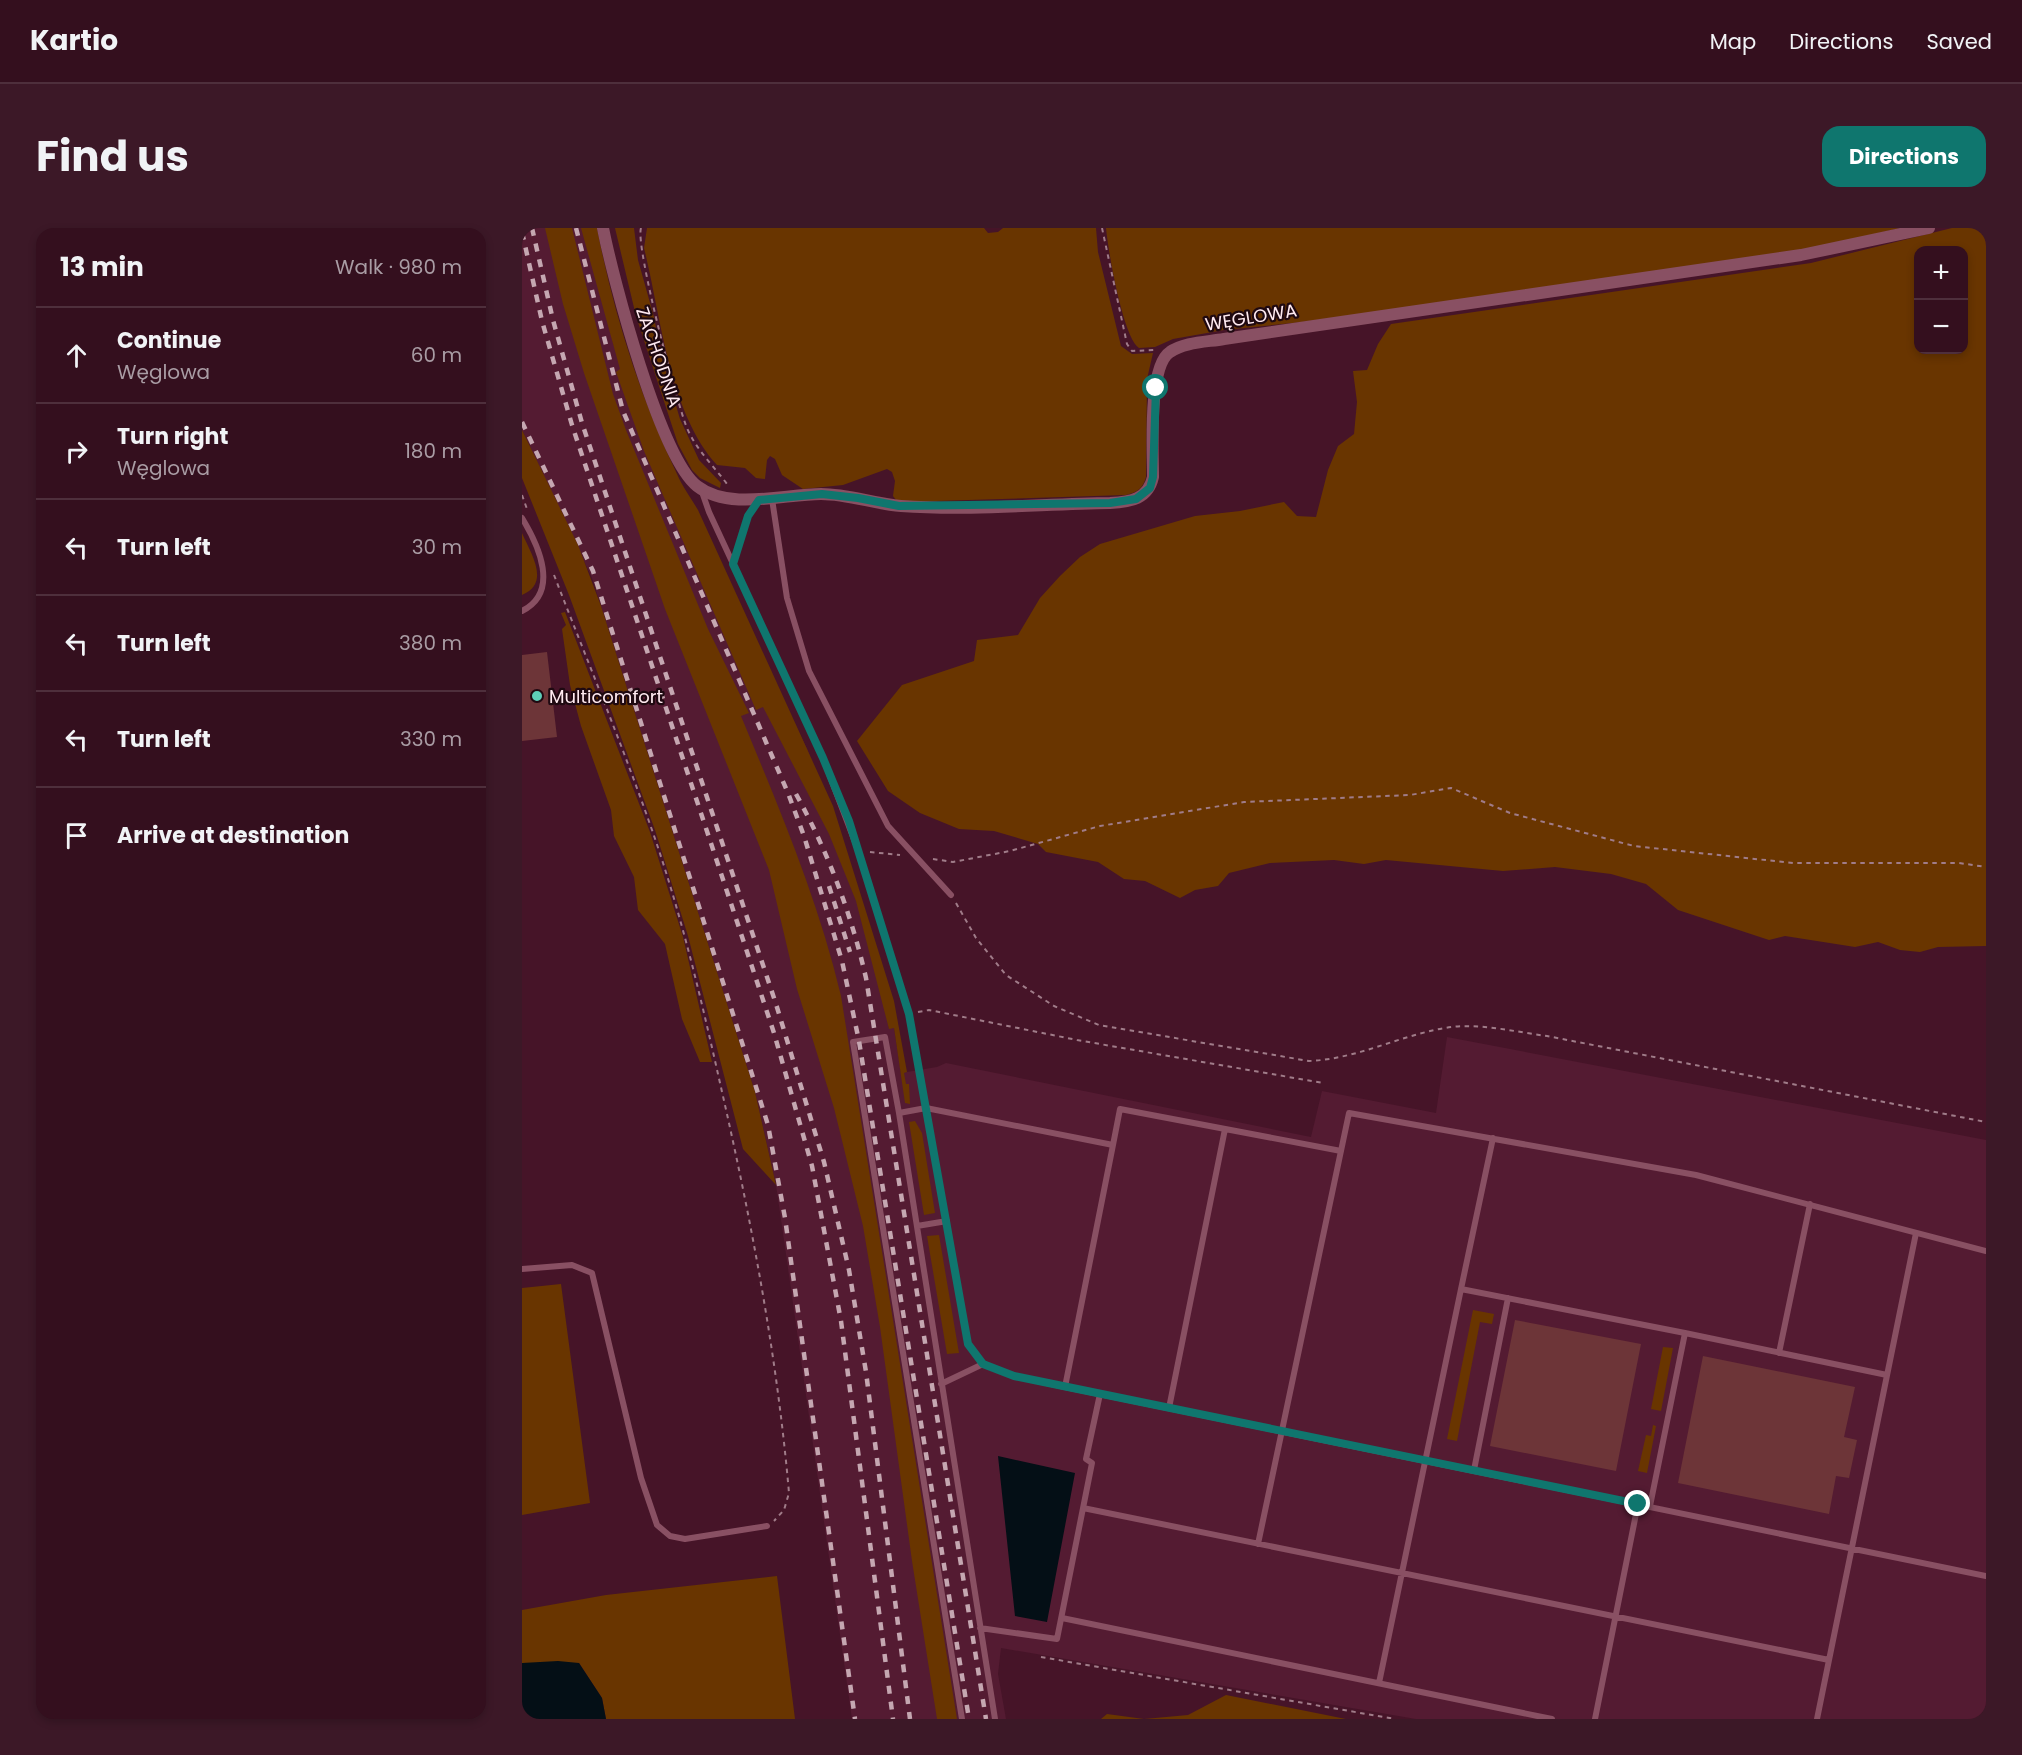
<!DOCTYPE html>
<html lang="en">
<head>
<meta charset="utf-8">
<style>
  :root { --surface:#340f1e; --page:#3c1827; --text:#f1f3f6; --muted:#a99ca4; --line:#4e2f3c; --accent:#0f766e }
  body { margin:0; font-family:Poppins,sans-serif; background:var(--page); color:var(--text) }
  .controls { position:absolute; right:18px; top:18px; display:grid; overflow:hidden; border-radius:12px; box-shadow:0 3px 9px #0003 }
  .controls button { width:54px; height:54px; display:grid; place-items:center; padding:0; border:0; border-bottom:2px solid var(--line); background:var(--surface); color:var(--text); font:30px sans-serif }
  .stop { position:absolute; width:18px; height:18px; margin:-14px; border:4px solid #0f766e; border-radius:50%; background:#fff }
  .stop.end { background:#0f766e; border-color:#fff; box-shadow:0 2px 6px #0008 }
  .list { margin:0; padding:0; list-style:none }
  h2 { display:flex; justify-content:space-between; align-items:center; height:78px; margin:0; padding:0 24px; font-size:26px }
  h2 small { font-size:20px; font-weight:400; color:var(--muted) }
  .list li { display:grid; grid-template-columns:39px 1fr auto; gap:18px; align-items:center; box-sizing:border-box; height:96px; padding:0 24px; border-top:2px solid var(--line) }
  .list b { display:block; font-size:22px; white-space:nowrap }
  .list p { margin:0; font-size:20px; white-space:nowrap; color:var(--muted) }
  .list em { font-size:20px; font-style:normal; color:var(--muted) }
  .icon { flex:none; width:33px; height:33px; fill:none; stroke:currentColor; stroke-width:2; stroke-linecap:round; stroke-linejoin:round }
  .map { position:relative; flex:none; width:1464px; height:1491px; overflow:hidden; border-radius:18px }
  header { display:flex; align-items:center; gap:36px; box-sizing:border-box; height:84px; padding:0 30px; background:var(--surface); border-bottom:2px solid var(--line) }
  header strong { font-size:28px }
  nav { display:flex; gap:33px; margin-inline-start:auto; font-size:21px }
  .intro { display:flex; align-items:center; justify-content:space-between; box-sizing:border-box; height:144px; padding:0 36px }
  h1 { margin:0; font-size:42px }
  .button { padding:15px 27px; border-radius:18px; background:var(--accent); color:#fff; font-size:21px; font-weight:700 }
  main { display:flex; gap:36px; padding:0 36px }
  aside { flex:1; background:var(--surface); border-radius:18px; box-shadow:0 3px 9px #0003 }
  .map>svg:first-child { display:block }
</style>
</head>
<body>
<header>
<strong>Kartio</strong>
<nav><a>Map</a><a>Directions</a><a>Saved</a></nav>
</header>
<div class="intro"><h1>Find us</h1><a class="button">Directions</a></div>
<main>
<aside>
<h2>13 min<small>Walk · 980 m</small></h2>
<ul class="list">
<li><svg class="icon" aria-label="ahead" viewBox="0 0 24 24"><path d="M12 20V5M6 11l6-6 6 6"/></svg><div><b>Continue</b><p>Węglowa</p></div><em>60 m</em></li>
<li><svg class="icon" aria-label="right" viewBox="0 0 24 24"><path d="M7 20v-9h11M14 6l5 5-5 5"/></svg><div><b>Turn right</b><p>Węglowa</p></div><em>180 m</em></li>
<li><svg class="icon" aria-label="left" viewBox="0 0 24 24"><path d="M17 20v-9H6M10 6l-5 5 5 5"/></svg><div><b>Turn left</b></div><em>30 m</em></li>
<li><svg class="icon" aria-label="left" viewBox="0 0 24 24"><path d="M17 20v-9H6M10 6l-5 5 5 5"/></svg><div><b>Turn left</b></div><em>380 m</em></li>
<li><svg class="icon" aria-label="left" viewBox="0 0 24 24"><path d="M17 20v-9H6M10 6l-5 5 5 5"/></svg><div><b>Turn left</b></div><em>330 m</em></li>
<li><svg class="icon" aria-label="arrive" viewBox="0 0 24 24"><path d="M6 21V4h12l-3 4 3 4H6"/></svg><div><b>Arrive at destination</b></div></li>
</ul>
</aside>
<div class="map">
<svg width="1464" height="1491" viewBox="0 0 1464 1491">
  <rect width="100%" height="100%" fill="#461428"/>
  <path fill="#541b32" d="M0,0H63L92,118L286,523L344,694L367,800H372L379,845L415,839L424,835L789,909L800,863L914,885L925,809L1464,912V1491H894L479,1420L476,1446L484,1491H330L263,1019L254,957L233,864L70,350L0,202Z"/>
  <path fill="#693500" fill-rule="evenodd" d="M23,0H50L91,166L104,202L186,401L227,485L219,488C257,580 296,671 319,768L435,1491H415L390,1333L358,1099L341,998L312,880L275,761L247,642L143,381L62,145L41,76Z
    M59,0H75C91,84 118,169 155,246C160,258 169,270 176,282L311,578L372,773L385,844L382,845L384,856H387L388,876L383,875L372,800L367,801L334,673L307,606L241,479L234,482L122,223L94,144L98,141Z
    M93,0H112L116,32L132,89L139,127L158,191L177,232L199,255L198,260L178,250L170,242L156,216L114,88Z
    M462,0L466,5L476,4L481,0H574L576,24L599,118L610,126L631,125L625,151L624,249C621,260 616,264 604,267L382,274L374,272L371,268L373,253L370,244L365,241L321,257L281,261L260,247L253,231L248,228L245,232L243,251L234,250L223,240L195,237C147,184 139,88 122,20L125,0Z
    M584,0H1378L1282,23L781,94L702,102L651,111L633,119L617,120C601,110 586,22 584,0Z
    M1430,0H1464V718L1416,719L1398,724L1378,722L1356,714L1333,719L1263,708L1247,712L1156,682L1124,656L1089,646L1033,639L981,643L864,632L842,636L812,632L748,635L707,645L696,658L673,662L658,670L623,653L602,651L576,634L524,624L516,616L472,603L437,601L398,585L366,563L335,513L380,457L452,433L455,412L496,407L518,370L538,348L558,329L578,316L673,288L718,283L762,274L775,288L794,289L806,242L816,218L832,206L835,174L831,143L845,142L856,116L869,96L1289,35ZM1396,22H1442V122H1396Z
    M0,202L56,317L79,378L233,864L254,957L221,921L166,708L133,602L47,367L0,250Z
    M0,305C9,326 29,355 0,367Z
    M43,384L128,604L161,709L190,834H178L160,791L143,716L116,682L112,649L92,608L89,582L59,498L48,457L40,401L44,397L39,385Z
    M393,893L400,905L413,985L402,987L387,894Z
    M417,1007L437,1125L425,1126L405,1008Z
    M39,1056L68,1275L0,1287V1060Z
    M951,1082L972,1086L970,1096L958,1094L935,1213L925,1211Z
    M1141,1119L1151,1120L1139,1183L1129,1181Z
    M1131,1197L1134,1198L1125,1245L1116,1243L1124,1207L1129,1208Z
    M255,1348L273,1491H84L80,1470L57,1435H0V1382L84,1367Z
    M704,1467L824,1491H579L585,1486L622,1491L666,1487Z"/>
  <path fill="#040f16" d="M476,1228L553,1245L525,1394L493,1388Z
    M36,1433L57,1435L80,1470L84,1491H0V1435Z"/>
  <path fill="#6d3538" d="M25,424L35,509L0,513V427Z
    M993,1092L1119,1116L1094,1243L968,1218Z
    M1181,1128L1333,1159L1322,1209L1335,1212L1327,1250L1314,1248L1307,1286L1156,1255Z"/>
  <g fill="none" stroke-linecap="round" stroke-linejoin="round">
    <path stroke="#a07c89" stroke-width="2" stroke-dasharray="4.5 4.5" stroke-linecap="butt" d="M119,0C113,18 155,176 165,200C175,223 191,237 205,256
      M580,0L605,116L610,123L632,122
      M0,267L5,281
      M32,347C65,432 100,516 130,602C159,685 179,770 198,855C229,991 255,1127 267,1265L262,1282L252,1293
      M348,624L378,627
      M411,631L431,634L488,623L578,598L722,574L888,567L929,560L988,585L1112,618L1271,635H1437L1464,639
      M434,675L454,710L484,747L532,778L577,797L787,833C835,831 876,808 923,800C955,794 993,804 1025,808L1464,894
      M396,784L407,782L555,812L801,855
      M519,1429L873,1491"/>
    <path stroke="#895063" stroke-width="6" d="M179,261L187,284L301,530L336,622L387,786L446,1116L461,1136L492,1148L543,1159L1464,1348
      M250,271L265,370L287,443L366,598L429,667
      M0,290C17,318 38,364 0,383
      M211,336L226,288L236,273
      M377,885L473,1491
      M395,998L425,993
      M0,1041L50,1037L70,1045L119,1250L135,1297L148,1308L163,1311L245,1298
      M939,1061L971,910
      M1163,1105L1365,1147
      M1257,1125L1288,976
      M419,1156L461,1136
      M543,1159L591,917
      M647,1180L703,901
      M952,1242L986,1070
      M561,1280L1307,1432
      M736,1316L827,885L1174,947L1464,1023
      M540,1390L1030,1491
      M458,1400L535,1411L570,1235L564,1231L578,1166
      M857,1455L939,1061L1163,1105L1128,1278
      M440,1491L331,814L363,809L377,885L404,880L591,917L598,881L819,923
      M1073,1491L1116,1276
      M1295,1491L1394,1005"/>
    <path stroke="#895063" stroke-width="12" d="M81,0C91,51 138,229 175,258C207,283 262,266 299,266C327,266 352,276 379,278C449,283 519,276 588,275C609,274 626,271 631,249C631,223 626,138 648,124C662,114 685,114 702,111L1279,27L1407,0"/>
    <path stroke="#c5a7b1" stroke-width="4.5" stroke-dasharray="8 8" stroke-linecap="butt" d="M10,0L31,92L60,195L254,776L302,934L327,1042L344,1144L388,1491
      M54,0L101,183L266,565L282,608L320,733L337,813L447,1491
      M0,4L20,93L50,197L252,805L290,938L319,1093L371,1491
      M0,194L71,343L246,897L263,990L333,1491
      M274,566C306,624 329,685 344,750L464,1491
      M307,658L328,724"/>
  </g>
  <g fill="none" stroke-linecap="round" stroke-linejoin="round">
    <path stroke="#0f766e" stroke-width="8" d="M634,160L631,249L628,260L614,271L588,275L377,278L336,270L300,266L237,272L226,288L211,336L301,530L327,593L387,786L446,1116L461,1136L492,1148L1116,1276"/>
  </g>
  <circle fill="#5eceb8" stroke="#1f0911" stroke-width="2" cx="15" cy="468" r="6"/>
  <g text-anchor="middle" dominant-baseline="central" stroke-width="4.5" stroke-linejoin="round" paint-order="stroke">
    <g font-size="18" fill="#ffeaf0" stroke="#1f0911">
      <text transform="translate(729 89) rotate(-9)">WĘGLOWA</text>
      <text transform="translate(137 129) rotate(71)">ZACHODNIA</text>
    </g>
    <g font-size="18" fill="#ffeaf0" stroke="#1f0911" text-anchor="start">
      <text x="27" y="468">Multicomfort</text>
    </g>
  </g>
</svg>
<div class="controls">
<button>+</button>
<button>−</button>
</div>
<div class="stop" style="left:634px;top:160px"></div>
<div class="stop end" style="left:1116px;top:1276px"></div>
</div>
</main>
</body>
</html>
